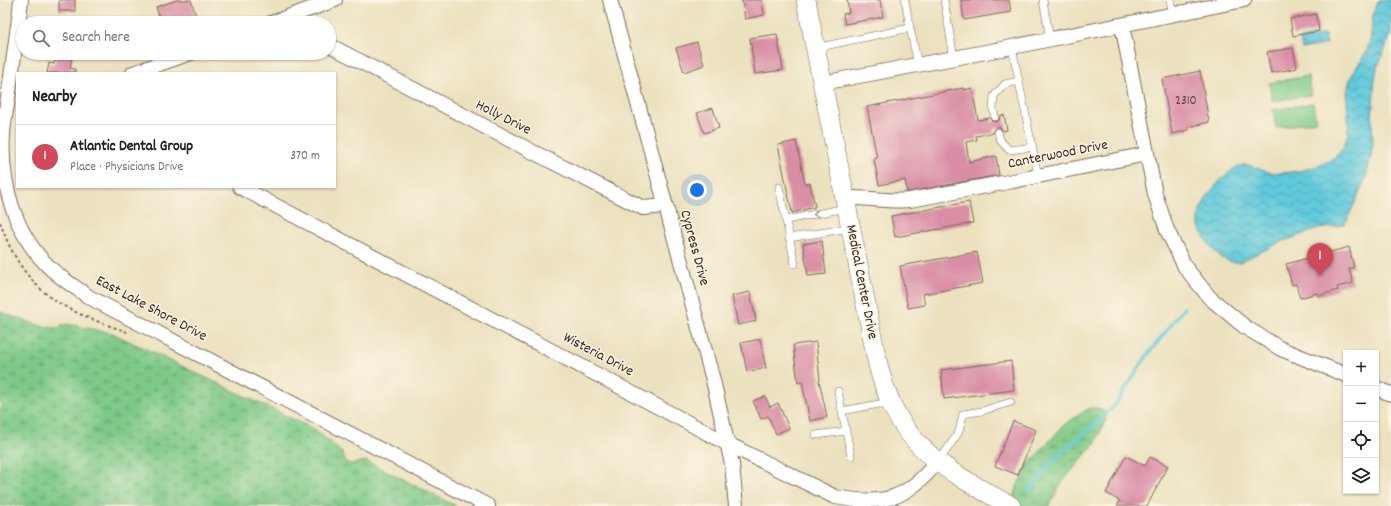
<!DOCTYPE html>
<html lang="en">
<head>
<meta charset="utf-8">
<style>
  :root { --surface:#fff; --page:#f2f2f2; --text:#202124; --muted:#757577; --line:#e0e0e0; --accent:#d1495b }
  body { margin:0; font-family:Dekko,sans-serif; background:var(--page); color:var(--text) }
  .controls { position:absolute; right:12px; bottom:12px; display:grid; overflow:hidden; border-radius:0px; box-shadow:0 1px 3px #0004 }
  .controls button { width:36px; height:36px; display:grid; place-items:center; padding:0; border:0; border-bottom:1px solid var(--line); background:var(--surface); color:var(--text); font:20px sans-serif }
  .you { position:absolute; left:697px; top:190px; width:14px; height:14px; margin:-10px; border:3px solid #fff; border-radius:50%; background:#1a73e8; box-shadow:0 0 0 6px #1a73e833 }
  .badge { display:grid; place-items:center; width:26px; height:26px; border-radius:50%; background:var(--accent); color:#fff; font-size:13px; font-weight:700 }
  .pin { position:absolute; translate:-50% -33px; filter:drop-shadow(0 1px 2px #0008) }
  .pin::after { content:''; position:absolute; top:21px; width:14px; height:12px; background:inherit; clip-path:polygon(0 0,100% 0,50% 100%) }
  .list { margin:0; padding:0; list-style:none }
  h2 { display:flex; justify-content:space-between; align-items:center; height:52px; margin:0; padding:0 16px; font-size:17px }
  h2 small { font-size:13px; font-weight:400; color:var(--muted) }
  .list li { display:grid; grid-template-columns:26px 1fr auto; gap:12px; align-items:center; box-sizing:border-box; height:64px; padding:0 16px; border-top:1px solid var(--line) }
  .list b { display:block; font-size:15px; white-space:nowrap }
  .list p { margin:0; font-size:13px; white-space:nowrap; color:var(--muted) }
  .list em { font-size:13px; font-style:normal; color:var(--muted) }
  .icon { flex:none; width:22px; height:22px; fill:none; stroke:currentColor; stroke-width:2; stroke-linecap:round; stroke-linejoin:round }
  .map { position:relative; flex:none; width:1391px; height:506px; overflow:hidden }
  .search { position:absolute; background:var(--surface); box-shadow:0 1px 3px #0004; left:16px; top:16px; width:320px; height:44px; display:flex; align-items:center; gap:10px; box-sizing:border-box; padding:0 14px; border-radius:22px; color:var(--muted); font-size:15px }
  .panel { position:absolute; background:var(--surface); box-shadow:0 1px 3px #0004; left:16px; top:72px; width:320px; height:116px; border-radius:0px }
  .map>svg:first-child { display:block }
</style>
</head>
<body>
<div class="map">
<svg width="1391" height="506" viewBox="0 0 1391 506">
  <defs>
    <pattern id="wetland-marsh" width="20" height="14" patternUnits="userSpaceOnUse"><rect width="20" height="14" fill="#7dc987"/><path d="M1 5h8M5 5V1M11 12h8M15 12V8" fill="none" stroke="#68a36e"/></pattern>
    <pattern id="water-waves" width="16" height="10" patternUnits="userSpaceOnUse"><rect width="16" height="10" fill="#60c9db"/><path d="M0 5q4-4 8 0t8 0" fill="none" stroke="#50a3b1"/></pattern>
  </defs>
  <rect width="100%" height="100%" fill="#fcf5e5"/>
  <filter id="ink" filterUnits="userSpaceOnUse"><feTurbulence type="fractalNoise" baseFrequency=".025" numOctaves="2"/><feDisplacementMap in="SourceGraphic" scale="8" xChannelSelector="R" yChannelSelector="G"/><feConvolveMatrix kernelMatrix="1 2 1 2 8 2 1 2 1" color-interpolation-filters="sRGB"/></filter>
  <filter id="wash" filterUnits="userSpaceOnUse"><feTurbulence type="fractalNoise" baseFrequency=".012" numOctaves="4" result="noise"/><feDisplacementMap in="SourceGraphic" scale="16" xChannelSelector="R" yChannelSelector="G"/><feGaussianBlur stdDeviation="0.9" result="paint"/><feColorMatrix in="noise" values="0 0 0 0 0 0 0 0 0 0 0 0 0 0 0 0 0 1.4 0 .05"/><feComposite in="paint" operator="in"/></filter>
  <g filter="url(#wash)">
    <rect width="100%" height="100%" fill="#ebe1bf"/>
    <path fill="#7dc987" stroke="#5c7a52" d="M1308,76L1311,95L1272,101L1269,83Z
      M1313,103L1316,121L1276,128L1273,110Z"/>
    <path fill="url(#wetland-marsh)" stroke="#5c7a52" d="M0,312L40,326L56,328L67,324L112,333L316,430L342,453L346,463L353,464L366,461L456,506H0Z
      M1089,408H1099L1107,413L1105,423L1095,443L1063,481L1049,506H1011L1019,482L1028,465L1064,425Z"/>
    <path fill="url(#water-waves)" stroke="#4e7a7c" d="M1379,0H1391V34L1377,68L1375,79L1372,117L1373,143L1370,161L1366,178L1347,220L1344,224L1338,226L1318,229L1281,242L1240,262C1227,263 1220,258 1212,248C1207,241 1200,233 1199,225C1196,205 1218,181 1232,170C1245,159 1255,169 1269,172C1289,175 1330,168 1342,149C1354,130 1344,107 1348,87C1351,70 1365,59 1369,44C1374,29 1369,13 1379,0Z
      M1325,34L1327,44L1302,49L1300,39Z"/>
    <g fill="none" stroke-linecap="round" stroke-linejoin="round">
      <path stroke="#60c9db" stroke-width="3.5" d="M1029,491L1052,461L1101,419L1115,405L1146,357L1184,308"/>
    </g>
    <g id="blocks">
      <path fill="#d98ea6" d="M59,0H75V11H59Z
        M177,0H191L196,16L174,23H161L156,7Z
        M742,0H762L764,15L745,19Z
        M847,0H880L883,17L845,24L843,14L849,13Z
        M961,0H1009L1011,12L964,20Z
        M1316,14L1319,31L1293,36L1290,19Z
        M777,34L783,70L755,74L750,38Z
        M697,42L704,65L684,72L676,48Z
        M1293,48L1297,68L1271,73L1267,52Z
        M57,53H73L70,68L75,69V73H47L49,63L54,64Z
        M1200,71L1209,122L1188,127L1189,130L1172,134L1162,79Z
        M963,88L964,90L972,88L978,120L990,118L992,121L996,122L999,120L1000,116L1004,115L1007,130L1003,131L1000,127H996L994,129L993,133L976,136L977,140L966,142L969,162L996,156L999,175L909,192H907L905,180L879,185L874,159L877,158L867,107Z
        M713,108L719,128L704,133L697,113Z
        M796,141L805,184L810,183L815,207L792,213L778,145Z
        M969,202L973,223L895,237L891,216Z
        M822,241L826,274L808,276L803,244Z
        M1349,247L1354,267L1349,269L1353,283L1337,287L1338,290L1318,296L1317,293L1300,298L1296,284L1292,285L1286,264Z
        M977,252L983,283L923,294L925,305L908,308L900,266Z
        M750,292L756,321L738,325L732,296Z
        M760,339L766,368L747,372L741,343Z
        M816,342L820,380H819L827,417L810,421L802,382L798,383L793,345Z
        M1011,361L1014,390L944,399L941,370Z
        M765,396L770,407L778,403L789,428L776,434L768,416L761,419L753,401Z
        M1013,421L1036,430L1018,475L995,466Z
        M1126,456L1145,466L1150,457L1168,466L1147,506H1117L1120,501L1106,493Z"/>
    </g>
  </g>
  <g filter="url(#ink)">
    <use href="#blocks" fill-opacity="0" stroke="#796a56" stroke-width="1"/>
    <g fill="none" stroke-linecap="round" stroke-linejoin="round">
      <g stroke="#796a56" stroke-width="8">
        <path id="lane" d="M905,0L910,28
          M944,0L954,58
          M1043,0L1050,39
          M1170,0L1173,14
          M1012,47L1038,176
          M815,48L910,28L918,64
          M995,117L993,109L994,96L1005,84L1019,81
          M998,132L1000,140L1009,150L1033,147
          M779,187L795,264
          M786,220L846,208
          M789,238L850,228
          M838,391L842,411
          M846,431L851,456
          M816,435L846,431L842,411L890,402
          M939,461L959,432L963,414L982,411L1011,402"/>
      </g>
      <g stroke="#796a56" stroke-width="16">
        <path id="street" d="M21,0C18,28 14,56 10,84C8,101 4,118 3,135C0,181 14,233 48,266C60,278 75,287 89,297L488,506
          M610,0L713,380L732,464L736,506
          M271,23L335,0
          M1122,25L1155,194L1167,230L1185,267L1210,298L1245,327L1281,349L1346,375
          M329,45L535,153L643,208L665,206
          M133,73L191,53
          M822,83L1012,47L1244,0
          M240,187L613,383L728,444L835,497C884,506 906,500 937,462
          M845,198C867,197 888,202 910,200L1008,182L1147,154
          M1376,388L1391,394"/>
      </g>
      <g stroke="#796a56" stroke-width="20">
        <path id="secondary" d="M806,0L876,356C895,444 938,466 1011,506"/>
      </g>
      <path stroke="#796a56" stroke-width="2" stroke-dasharray="3 3" stroke-linecap="butt" d="M0,222C14,264 37,295 78,313C94,321 111,326 127,332"/>
      <use href="#lane" stroke="#fff" stroke-width="7"/>
      <use href="#street" stroke="#fff" stroke-width="14"/>
      <use href="#secondary" stroke="#fff" stroke-width="19"/>
    </g>
    <defs><path id="oneway-chevron" d="M-2-3.5L2.5 0L-2 3.5" fill="none" stroke-width="1.6" stroke-linecap="round" stroke-linejoin="round"/></defs>
    <use stroke="#a79f9a" href="#oneway-chevron" transform="translate(816 214) rotate(169)"/>
  </g>
  <g text-anchor="middle" dominant-baseline="central" stroke-width="3" stroke-linejoin="round" paint-order="stroke">
    <g font-size="13" fill="#624340">
      <text x="1186" y="101">2310</text>
    </g>
    <g font-size="15" fill="#3b2a1e" stroke="#fcf5e5">
      <text transform="translate(503 118) rotate(27)">Holly Drive</text>
      <text transform="translate(1058 155) rotate(-11)">Canterwood Drive</text>
      <text transform="translate(694 248) rotate(75)">Cypress Drive</text>
      <text transform="translate(861 282) rotate(79)">Medical Center Drive</text>
      <text transform="translate(151 309) rotate(28)">East Lake Shore Drive</text>
      <text transform="translate(598 355) rotate(28)">Wisteria Drive</text>
    </g>
  </g>
</svg>
<div class="controls">
<button>+</button>
<button>−</button>
<button><svg class="icon" aria-label="locate" viewBox="0 0 24 24"><circle cx="12" cy="12" r="6"/><path d="M12 2v4M12 18v4M2 12h4M18 12h4"/></svg></button>
<button><svg class="icon" aria-label="layers" viewBox="0 0 24 24"><path d="M12 4l9 5-9 5-9-5zM3 14l9 5 9-5"/></svg></button>
</div>
<div class="you"></div>
<div class="pin badge" style="left:1320px;top:276px">1</div>
<div class="search"><svg class="icon" aria-label="search" viewBox="0 0 24 24"><circle cx="10" cy="10" r="6"/><path d="M15 15l6 6"/></svg>Search here</div>
<section class="panel">
<h2>Nearby<small></small></h2>
<ul class="list">
<li><span class="badge">1</span><div><b>Atlantic Dental Group</b><p>Place · Physicians Drive</p></div><em>370 m</em></li>
</ul>
</section>
</div>
</body>
</html>
